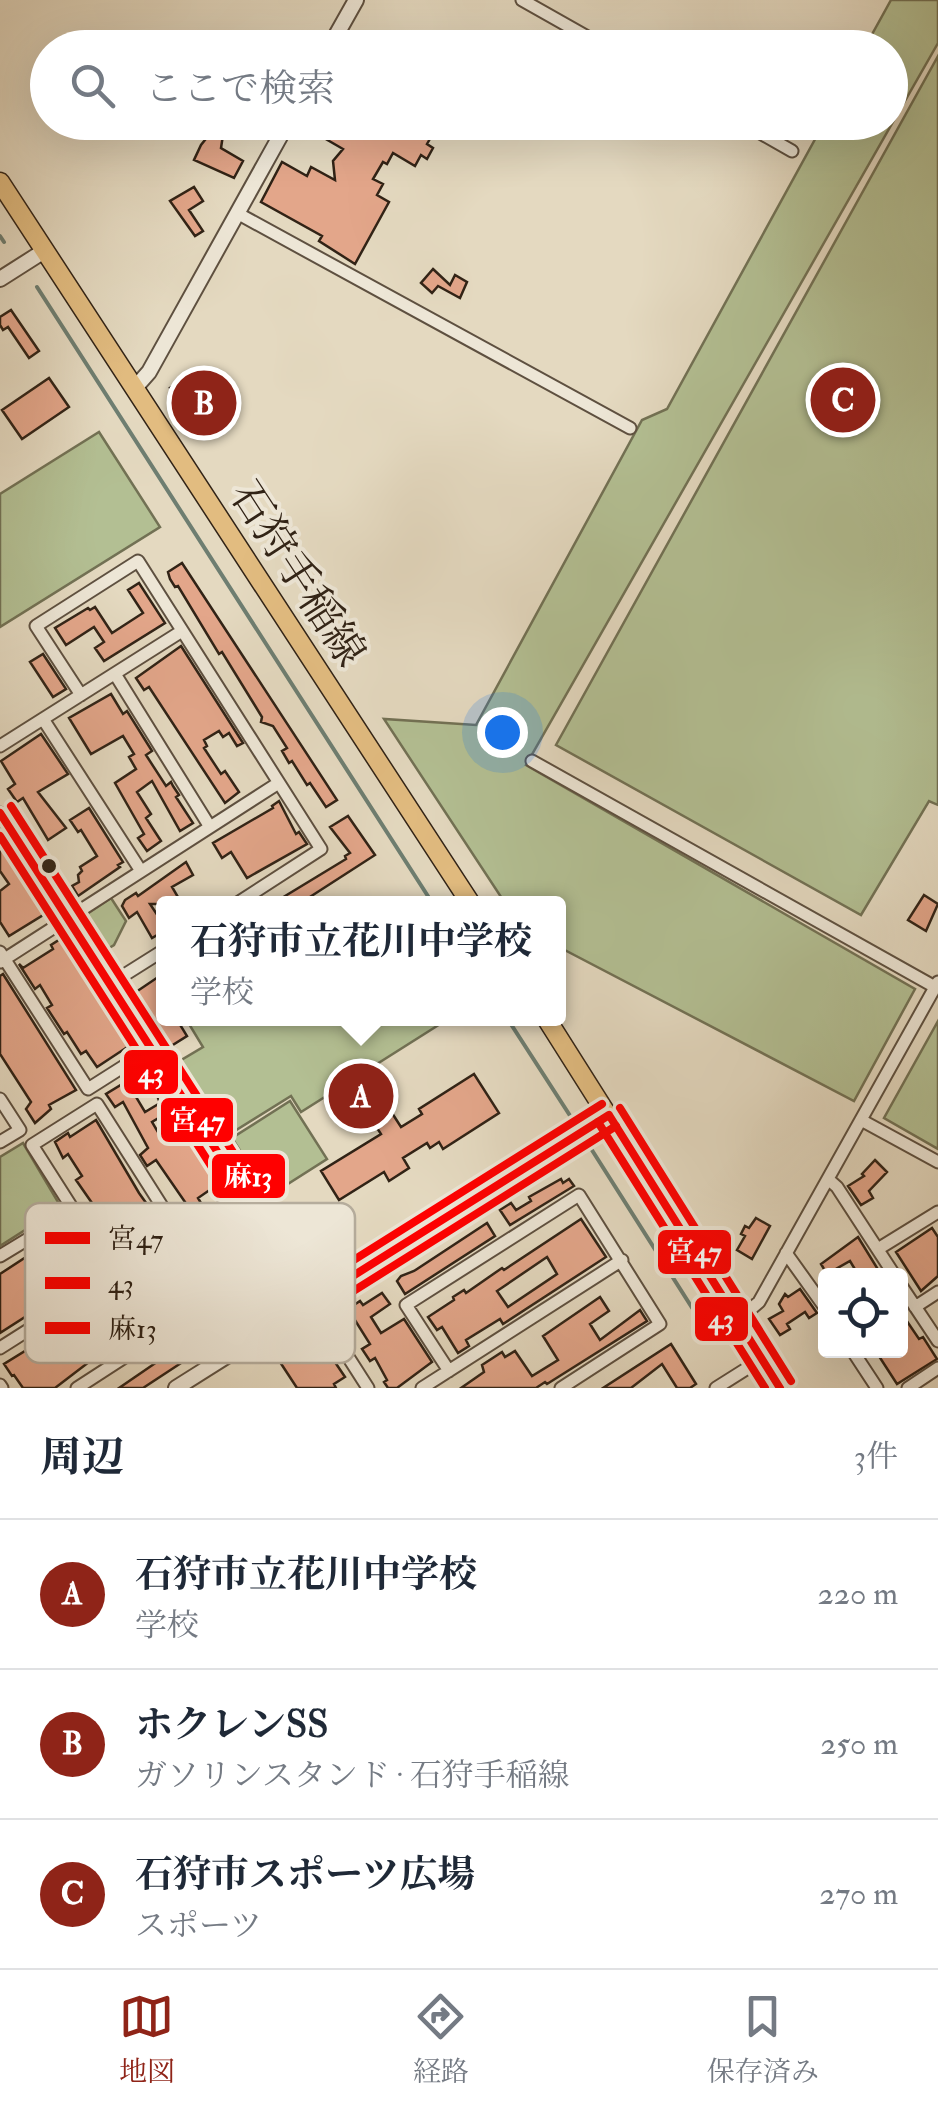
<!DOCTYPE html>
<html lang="ja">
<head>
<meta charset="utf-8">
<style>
  :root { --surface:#fff; --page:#f6f6f7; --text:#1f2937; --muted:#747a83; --line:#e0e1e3; --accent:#8f2418 }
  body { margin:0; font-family:"IM FELL Double Pica","Noto Serif JP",serif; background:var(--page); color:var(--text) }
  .controls { position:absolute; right:30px; bottom:30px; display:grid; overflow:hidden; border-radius:10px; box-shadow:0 10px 40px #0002 }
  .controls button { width:90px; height:90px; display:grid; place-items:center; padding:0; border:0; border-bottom:2px solid var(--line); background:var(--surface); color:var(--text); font:50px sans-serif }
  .you { position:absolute; left:502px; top:732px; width:35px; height:35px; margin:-25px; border:8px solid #fff; border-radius:50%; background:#1a73e8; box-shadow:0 0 0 15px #1a73e833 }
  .badge { display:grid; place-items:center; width:65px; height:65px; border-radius:50%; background:var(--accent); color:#fff; font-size:32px; font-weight:700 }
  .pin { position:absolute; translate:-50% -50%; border:5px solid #fff; box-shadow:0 2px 10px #0006 }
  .popup { position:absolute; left:156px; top:896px; width:410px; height:130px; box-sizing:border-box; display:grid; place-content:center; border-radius:10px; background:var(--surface); filter:drop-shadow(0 2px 8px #0005); font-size:32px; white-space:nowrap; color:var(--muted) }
  .popup b { font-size:38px; color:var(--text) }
  .popup::after { content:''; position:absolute; left:50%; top:100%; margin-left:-20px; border:20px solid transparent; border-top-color:var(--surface) }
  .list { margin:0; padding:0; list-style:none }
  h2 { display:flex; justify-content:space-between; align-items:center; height:130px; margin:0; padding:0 40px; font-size:42px }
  h2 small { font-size:32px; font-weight:400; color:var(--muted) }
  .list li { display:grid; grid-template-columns:65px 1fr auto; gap:30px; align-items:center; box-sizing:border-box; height:150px; padding:0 40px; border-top:2px solid var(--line) }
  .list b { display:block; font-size:38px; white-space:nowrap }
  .list p { margin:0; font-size:32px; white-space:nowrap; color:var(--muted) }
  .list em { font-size:32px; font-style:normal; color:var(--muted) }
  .icon { flex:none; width:55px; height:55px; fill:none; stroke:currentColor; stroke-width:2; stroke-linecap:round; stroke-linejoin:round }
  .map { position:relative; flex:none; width:938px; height:1388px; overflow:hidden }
  .search { position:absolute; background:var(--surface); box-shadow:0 10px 40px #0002; left:30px; right:30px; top:30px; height:110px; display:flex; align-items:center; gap:25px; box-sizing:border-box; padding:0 35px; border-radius:55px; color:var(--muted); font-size:38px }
  .sheet { height:580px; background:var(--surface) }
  nav { display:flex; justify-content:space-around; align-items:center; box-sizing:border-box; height:140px; border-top:2px solid var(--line); background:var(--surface); font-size:28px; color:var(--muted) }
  nav a { display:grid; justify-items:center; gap:5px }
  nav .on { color:var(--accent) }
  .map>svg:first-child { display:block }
</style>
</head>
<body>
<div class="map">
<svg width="938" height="1388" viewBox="0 0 938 1388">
  <rect width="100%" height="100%" fill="#e4d9c0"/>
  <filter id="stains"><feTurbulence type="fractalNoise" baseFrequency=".002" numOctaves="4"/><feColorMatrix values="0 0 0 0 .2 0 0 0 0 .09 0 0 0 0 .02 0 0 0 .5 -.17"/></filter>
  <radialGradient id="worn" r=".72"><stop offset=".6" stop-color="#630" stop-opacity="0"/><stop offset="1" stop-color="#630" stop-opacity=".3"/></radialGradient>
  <path fill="#b3bf93" stroke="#727154" stroke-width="2.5" d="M891,0H938V43L526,765L915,989L854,1101L559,947L558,904L505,903L384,719L476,725L642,420L667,409L824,123L890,122V48L865,47Z
    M938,56V805L929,801L861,915L556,745Z
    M99,432L160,527L0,627V494Z
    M111,898L126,921L114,945L102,952L83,921L84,916Z
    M186,1019H448L301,1112L291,1096L225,1137L178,1062L203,1047Z
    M938,1021V1149L884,1118Z
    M290,1101L327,1159L269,1196L232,1138Z
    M23,1143L61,1207L0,1246V1157Z"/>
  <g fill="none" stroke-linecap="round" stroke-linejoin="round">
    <path stroke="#6e7e71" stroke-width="4" d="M0,236L4,242
      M37,287L433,904
      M507,1018L578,1128
      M583,1136L710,1336"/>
  </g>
  <path fill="#e3a68a" stroke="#312316" stroke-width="2.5" fill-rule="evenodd" d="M317,122H406L431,137L427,144L433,148L427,159L421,155L415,166L393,153L387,164L383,162L373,179L383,184L377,195L389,202L355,264L319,241L322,236L261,202L282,162L307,176L311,167L335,180L333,161L343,149L312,131Z
    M213,130L223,135L221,148L243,161L234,178L194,160L201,145Z
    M194,187L203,201L189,210L203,231L195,236L170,201Z
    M433,269L450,285L455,275L467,282L460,298L438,286L432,293L421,283Z
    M11,310L39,351L29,358L8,327L3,330L0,325V317Z
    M194,373L210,399L222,391L232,407L196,430L170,388Z
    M49,378L69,407L22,439L2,410Z
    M182,563L337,800L326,807L310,783L307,785L292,761L289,763L282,751L287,748L273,726L261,722L262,717L222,652L219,654L178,586L175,587L170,579L168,572Z
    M139,583L165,623L104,661L95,648L104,642L94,627L66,645L55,628L88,608L90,610L95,607L112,633L143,613L128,590Z
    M181,646L243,743L237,746L229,733L223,737L219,731L204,740L207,746L204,748L221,774L225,771L239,792L225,803L149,687L144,690L136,678Z
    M43,654L66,689L53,697L30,662Z
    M111,694L123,714L127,711L152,751L146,755L166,786L171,782L173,786L179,795L176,797L193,823L180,831L152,781L137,792L151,814L146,818L161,841L147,851L138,838L144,834L115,783L136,769L129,757L134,754L123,736L91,754L69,718Z
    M41,734L68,774L38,792L66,828L48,840L23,798L17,802L8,789L15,784L1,761Z
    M279,801L296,834L299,832L307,844L247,878L231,852L222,858L213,843L273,808L272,806Z
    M89,808L123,862L118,865L120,867L78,896L72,886L79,882L78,875L82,871L80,867L97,856L81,830L78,832L70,820Z
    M348,816L375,855L299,904H272L346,859L345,856L350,853L330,827Z
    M0,838L48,912L9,936L0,922V891L9,884L0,871Z
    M186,862L193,875L172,887L182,904H150L164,925V931L152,938L137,912L129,918L122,906L125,900L136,893L138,896Z
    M924,895L938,904L926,931L908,920Z
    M62,938L66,944L69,942L80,960L75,962L94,991L98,989L122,1034L125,1033L132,1044L97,1067L86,1051L81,1054L67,1032L64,1034L47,1008L52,1005L40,985L35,989L19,964L23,968L53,949L51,945Z
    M164,973V1018H176L187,1036L171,1046L133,994Z
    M3,974L76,1090L49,1105L51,1109L35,1123L26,1109L31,1102L0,1054V976Z
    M374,1070L390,1094L383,1099L401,1127L422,1114L419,1109L474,1074L499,1113L443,1149L439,1142L430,1148L427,1143L403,1158L409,1168L389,1181L384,1172L339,1200L321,1171L381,1134L350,1086Z
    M149,1074L156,1084L136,1097L145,1112L160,1103L158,1098L166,1093L177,1107L152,1122L162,1139L186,1124L228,1186L218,1193L214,1187L198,1198L201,1203L186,1213L181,1205L185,1202L156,1160L147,1166L140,1155L148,1148L123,1102L115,1107L106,1094L124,1083L127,1088Z
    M96,1120L139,1193L164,1228L155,1234L154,1231L127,1251L118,1237L135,1224L128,1214L108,1226L76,1180L82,1176L68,1154L63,1158L55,1142L68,1133L70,1137Z
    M875,1160L887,1172L869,1191L873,1198L861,1205L848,1186L864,1176L862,1174Z
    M561,1179L563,1183L569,1179L574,1186L510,1225L500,1210L511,1203L516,1210L531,1201L529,1197Z
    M240,1206L252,1224L226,1240L239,1260L268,1249L292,1287L291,1294L274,1304L278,1285L271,1274L255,1284L270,1307L256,1315L239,1281L229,1285L203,1243L231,1225L225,1216Z
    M756,1218L770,1226L752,1259L737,1250L745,1236L741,1234L745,1226L749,1228Z
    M581,1219L606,1257L503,1324L500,1319L466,1340L469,1346L458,1353L442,1327L437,1330L428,1317L454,1300L453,1297L464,1290L466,1293L502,1268L504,1270ZM547,1257L557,1274L508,1307L497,1291Z
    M487,1223L495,1236L405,1294L397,1281L401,1276L414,1271Z
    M932,1228L938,1237V1276L921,1291L896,1252Z
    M69,1232L77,1245L59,1255L70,1271L92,1257L100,1269L0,1333V1274L32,1253L30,1249L39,1244L41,1248Z
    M858,1237L882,1276H859L850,1261L827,1274L821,1264Z
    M179,1256L182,1261L185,1259L204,1294L102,1361L95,1350L112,1339L100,1322L74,1339L89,1362L55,1388H23L14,1375L12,1376L4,1364L93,1309L89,1304L98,1299L101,1303L135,1279L137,1283Z
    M800,1289L817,1313L809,1318L805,1312L787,1324L790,1329L780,1335L769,1319L783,1311L779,1304L785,1294L788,1297Z
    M382,1293L390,1304L371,1317L381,1333L404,1319L432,1362L397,1388H388L384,1382L387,1380L375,1358L370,1361L362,1349L370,1344L348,1309L360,1301L363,1305Z
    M600,1297L609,1311L590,1324L600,1340L640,1310L647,1321L547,1384L545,1382L536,1388H461L484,1372L482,1365L502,1352L505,1357L515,1351L532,1376L558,1360L543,1336Z
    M900,1311L919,1339L923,1337L937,1359L897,1384L875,1350H900Z
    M231,1313L239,1325L143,1388H119L173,1351L176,1344Z
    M318,1337L345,1377L334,1384L336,1388H297L280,1362Z
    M671,1344L696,1384L690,1388H677L662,1364L631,1388H603Z"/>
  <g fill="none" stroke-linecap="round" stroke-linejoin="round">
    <g stroke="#5e5040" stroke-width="15">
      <path id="minor" d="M522,0L607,48
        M741,122L792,151
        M237,213L630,428
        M115,674L210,827
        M81,695L36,626L138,561L321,849L236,904
        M43,719L141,871
        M0,746L182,631
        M532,761L935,987
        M0,813L368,1388
        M0,952L88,1089L151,1049
        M0,962L277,784
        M110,984L164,950
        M0,1099L20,1130L0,1142
        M861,1120L938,1162
        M828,1179L837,1187L895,1276
        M878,1249L938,1212
        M786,1253L826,1309
        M0,1256L74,1211
        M900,1284L938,1341
        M915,1307L938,1292
        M739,1319L759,1302L938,982
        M0,1348L244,1193
        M852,1350L877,1388
        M449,1371L406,1305L579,1195L660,1324L561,1388
        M0,1385L2,1388
        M77,1388L219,1296L97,1104L32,1145L115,1275
        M422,1388L622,1260
        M716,1388L762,1359
        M908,1388L938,1368"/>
    </g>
    <g stroke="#5e5040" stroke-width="18">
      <path id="tertiary" d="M329,48L356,0
        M0,279L44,251
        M134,389L149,372L288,122
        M176,1388L609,1115"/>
    </g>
    <g stroke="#312316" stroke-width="21">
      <path id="primary" d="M0,182L471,904
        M546,1018L780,1388"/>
    </g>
    <use href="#minor" stroke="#ede6d6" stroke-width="11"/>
    <use href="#tertiary" stroke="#ede6d6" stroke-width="14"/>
    <use href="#primary" stroke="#e2bc80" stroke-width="18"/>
    <g stroke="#ede6d6" stroke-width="15">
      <path id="bus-1" d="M0,813L313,1301
        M609,1115L780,1388
        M313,1301L609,1115"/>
    </g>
    <g stroke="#ede6d6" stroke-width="15">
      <path id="bus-2" d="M0,836L302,1308
        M598,1122L765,1388
        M320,1312L616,1126"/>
    </g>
    <g stroke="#ede6d6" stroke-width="15">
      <path id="bus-3" d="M11,806L324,1294
        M620,1108L791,1381
        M306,1290L602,1104"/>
    </g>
    <use href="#bus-1" stroke="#f00" stroke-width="8"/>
    <use href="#bus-2" stroke="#f00" stroke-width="8"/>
    <use href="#bus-3" stroke="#f00" stroke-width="8"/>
  </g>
  <circle fill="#312316" stroke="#ede6d6" stroke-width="4" cx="49" cy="866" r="9"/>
  <g text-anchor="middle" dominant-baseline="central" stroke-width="8" stroke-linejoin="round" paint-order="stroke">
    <g font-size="42" fill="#312316" stroke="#ede6d6">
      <text transform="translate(297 574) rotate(57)">石狩手稲線</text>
    </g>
  </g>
  <rect x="25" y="1203" width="330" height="160" rx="15" fill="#ede6d6" stroke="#b5ac9c" stroke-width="2.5"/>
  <rect x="45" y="1232" width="45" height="12" fill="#f00"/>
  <rect x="45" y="1277" width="45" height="12" fill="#f00"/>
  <rect x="45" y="1322" width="45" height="12" fill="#f00"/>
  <g font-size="28" fill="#312316">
    <text x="108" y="1248">宮47</text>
    <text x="108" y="1293">43</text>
    <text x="108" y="1338">麻13</text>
  </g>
  <g stroke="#ede6d6" stroke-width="4">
    <rect x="122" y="1048" width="58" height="48" rx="10" fill="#f00"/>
    <rect x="159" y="1096" width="76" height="48" rx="10" fill="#f00"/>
    <rect x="210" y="1152" width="77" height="48" rx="10" fill="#f00"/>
    <rect x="656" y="1228" width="77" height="48" rx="10" fill="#f00"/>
    <rect x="693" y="1295" width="57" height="48" rx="10" fill="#f00"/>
  </g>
  <g font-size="28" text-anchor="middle" font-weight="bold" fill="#fff">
    <text x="151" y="1082">43</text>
    <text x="197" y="1130">宮47</text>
    <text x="248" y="1186">麻13</text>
    <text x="694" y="1261">宮47</text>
    <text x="721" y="1328">43</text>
  </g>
  <rect width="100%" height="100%" filter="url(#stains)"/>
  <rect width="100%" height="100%" fill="url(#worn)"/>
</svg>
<div class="controls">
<button><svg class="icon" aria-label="locate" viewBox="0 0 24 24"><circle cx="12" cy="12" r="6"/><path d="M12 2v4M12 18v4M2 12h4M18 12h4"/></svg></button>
</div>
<div class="you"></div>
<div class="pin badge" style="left:361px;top:1096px">A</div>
<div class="popup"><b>石狩市立花川中学校</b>学校</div>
<div class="pin badge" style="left:204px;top:403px">B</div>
<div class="pin badge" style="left:843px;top:400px">C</div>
<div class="search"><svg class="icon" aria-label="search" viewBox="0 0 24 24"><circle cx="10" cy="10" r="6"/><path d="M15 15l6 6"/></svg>ここで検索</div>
</div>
<section class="sheet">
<h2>周辺<small>3件</small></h2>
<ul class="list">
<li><span class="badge">A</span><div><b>石狩市立花川中学校</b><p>学校</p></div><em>220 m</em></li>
<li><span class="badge">B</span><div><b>ホクレンSS</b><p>ガソリンスタンド · 石狩手稲線</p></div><em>250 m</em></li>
<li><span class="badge">C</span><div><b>石狩市スポーツ広場</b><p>スポーツ</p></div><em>270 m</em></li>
</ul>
</section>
<nav>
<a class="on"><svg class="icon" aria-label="map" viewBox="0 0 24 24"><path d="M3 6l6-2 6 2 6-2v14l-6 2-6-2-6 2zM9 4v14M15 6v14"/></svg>地図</a>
<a><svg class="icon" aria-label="directions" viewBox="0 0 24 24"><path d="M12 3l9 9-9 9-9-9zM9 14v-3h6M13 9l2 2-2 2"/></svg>経路</a>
<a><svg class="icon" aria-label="saved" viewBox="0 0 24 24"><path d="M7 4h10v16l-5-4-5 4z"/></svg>保存済み</a>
</nav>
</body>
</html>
